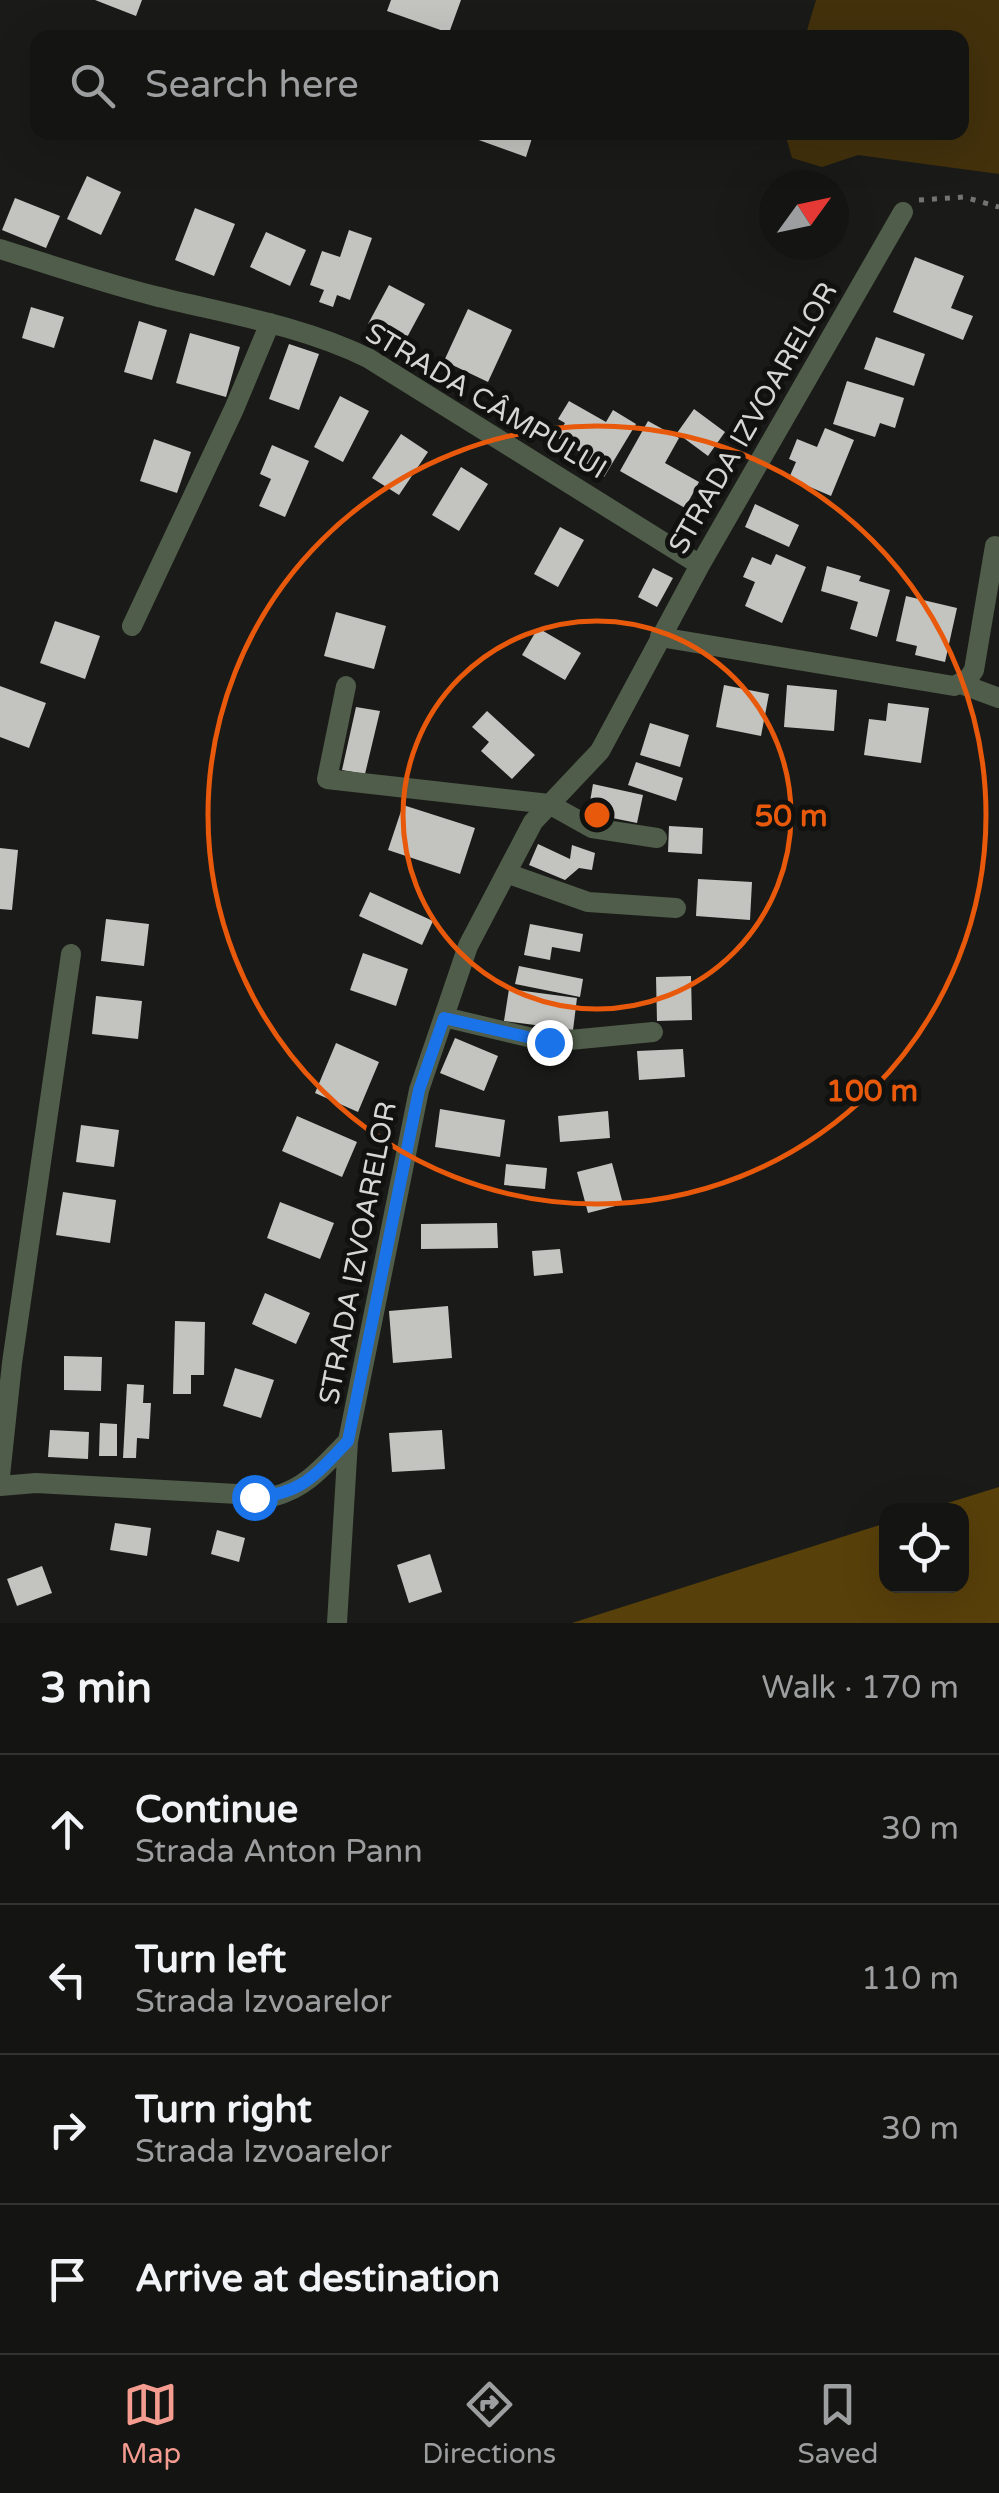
<!DOCTYPE html>
<html lang="en">
<head>
<meta charset="utf-8">
<style>
  :root { --surface:#141412; --page:#212120; --text:#f1f3f6; --muted:#9d9e9f; --line:#333332; --accent:#f59c91 }
  body { margin:0; font-family:"Varela Round",sans-serif; background:var(--page); color:var(--text) }
  .controls { position:absolute; right:30px; bottom:30px; display:grid; overflow:hidden; border-radius:20px; box-shadow:0 10px 40px #0002 }
  .controls button { width:90px; height:90px; display:grid; place-items:center; padding:0; border:0; border-bottom:2px solid var(--line); background:var(--surface); color:var(--text); font:50px sans-serif }
  .compass { position:absolute; left:759px; top:170px; width:90px; height:90px; border-radius:50%; background:var(--surface); box-shadow:0 10px 40px #0002; rotate:57deg }
  .stop { position:absolute; width:30px; height:30px; margin:-22px; border:8px solid #1a73e8; border-radius:50%; background:#fff }
  .stop.end { background:#1a73e8; border-color:#fff; box-shadow:0 2px 10px #0008 }
  .list { margin:0; padding:0; list-style:none }
  h2 { display:flex; justify-content:space-between; align-items:center; height:130px; margin:0; padding:0 40px; font-size:42px }
  h2 small { font-size:32px; font-weight:400; color:var(--muted) }
  .list li { display:grid; grid-template-columns:65px 1fr auto; gap:30px; align-items:center; box-sizing:border-box; height:150px; padding:0 40px; border-top:2px solid var(--line) }
  .list b { display:block; font-size:38px; white-space:nowrap }
  .list p { margin:0; font-size:32px; white-space:nowrap; color:var(--muted) }
  .list em { font-size:32px; font-style:normal; color:var(--muted) }
  .icon { flex:none; width:55px; height:55px; fill:none; stroke:currentColor; stroke-width:2; stroke-linecap:round; stroke-linejoin:round }
  .map { position:relative; flex:none; width:999px; height:1623px; overflow:hidden }
  .search { position:absolute; background:var(--surface); box-shadow:0 10px 40px #0002; left:30px; right:30px; top:30px; height:110px; display:flex; align-items:center; gap:25px; box-sizing:border-box; padding:0 35px; border-radius:20px; color:var(--muted); font-size:38px }
  .sheet { height:730px; background:var(--surface) }
  nav { display:flex; justify-content:space-around; align-items:center; box-sizing:border-box; height:140px; border-top:2px solid var(--line); background:var(--surface); font-size:28px; color:var(--muted) }
  nav a { display:grid; justify-items:center; gap:5px }
  nav .on { color:var(--accent) }
  .map>svg:first-child { display:block }
</style>
</head>
<body>
<div class="map">
<svg width="999" height="1623" viewBox="0 0 999 1623">
  <rect width="100%" height="100%" fill="#1a1b18"/>
  <path fill="#43310c" d="M816,0H999V174L858,155L822,167L792,158L785,133L962,132V38L805,37Z"/>
  <path fill="#58400a" d="M999,1487V1623H572L886,1523V1586H962V1510H925Z"/>
  <path fill="#c3c3bf" d="M95,0H142L136,16Z
    M391,0H461L449,33L387,11Z
    M478,132H534L526,157L476,139Z
    M87,176L121,192L101,235L67,219Z
    M15,198L60,216L46,248L2,230Z
    M195,208L235,224L214,276L175,260Z
    M349,230L372,238L350,300L337,295L333,307L319,302L324,290L310,285L322,251L340,257Z
    M266,232L306,250L290,286L250,267Z
    M915,257L964,276L951,308L973,316L963,340L893,312Z
    M389,285L425,304L404,343L368,324Z
    M31,307L64,317L54,348L22,338Z
    M468,309L512,330L488,382L444,361Z
    M139,321L167,330L152,380L124,372Z
    M190,333L240,347L226,397L176,383Z
    M876,337L925,354L914,386L864,369Z
    M289,344L319,354L299,410L269,399Z
    M847,381L904,398L895,428L880,423L875,437L833,424Z
    M340,396L369,411L343,462L314,447Z
    M569,401L606,422L613,410L636,424L604,477L575,460L580,452L556,437L565,423L558,419Z
    M694,409L725,432L708,456L677,433Z
    M648,421L679,438L665,463L699,482L685,508L620,471Z
    M825,428L854,440L831,496L789,478L796,462L789,459L797,439L817,447Z
    M401,434L428,452L399,495L372,478Z
    M154,439L191,452L177,493L140,481Z
    M272,445L309,461L285,517L259,506L271,479L260,474Z
    M461,467L488,484L459,531L432,515Z
    M755,504L799,525L789,547L745,527Z
    M560,527L584,540L558,587L534,574Z
    M776,554L806,567L782,623L745,606L755,582L743,577L752,557L771,565Z
    M827,566L861,576L859,581L890,590L877,637L850,629L858,602L821,591Z
    M653,568L673,578L657,607L638,597Z
    M906,596L957,608L945,662L915,655L917,646L896,641Z
    M336,612L386,626L374,669L324,656Z
    M55,621L100,636L85,679L40,663Z
    M538,628L581,653L565,680L522,655Z
    M724,685L769,694L761,736L716,727Z
    M787,685L837,690L834,731L784,727Z
    M0,686L46,703L29,748L0,737Z
    M888,703L929,708L921,763L864,755L869,719L886,721Z
    M356,707L380,711L365,774L342,770Z
    M487,711L535,755L512,779L481,751L489,742L472,727Z
    M650,723L689,735L680,767L640,755Z
    M636,762L683,778L676,801L628,785Z
    M593,784L643,795L637,823L588,813Z
    M403,805L475,828L460,874L388,850Z
    M669,826L703,828L702,854L668,852Z
    M538,844L570,859L572,845L595,853L592,870L579,868L565,880L529,865Z
    M0,848L18,850L12,910L0,909Z
    M698,879L752,882L750,920L696,916Z
    M370,892L433,921L422,945L359,916Z
    M106,919L149,924L144,966L101,961Z
    M530,924L583,934L580,952L552,947L550,960L524,955Z
    M363,953L408,969L396,1006L350,990Z
    M519,966L583,979L580,997L515,984Z
    M691,976L692,1020L657,1021L656,977Z
    M509,989L577,998L573,1030L504,1021Z
    M96,996L142,1001L138,1039L92,1034Z
    M455,1038L498,1056L484,1091L440,1073Z
    M336,1043L379,1062L358,1112L315,1093Z
    M683,1049L685,1077L639,1080L637,1051Z
    M440,1109L505,1120L500,1157L435,1147Z
    M608,1111L610,1138L560,1142L558,1116Z
    M297,1116L357,1142L342,1177L282,1151Z
    M81,1125L119,1130L114,1167L76,1162Z
    M612,1163L623,1204L588,1213L577,1172Z
    M506,1164L547,1168L545,1189L504,1185Z
    M63,1192L116,1200L110,1243L56,1235Z
    M280,1202L334,1223L320,1259L267,1238Z
    M497,1223L498,1248L421,1249V1224Z
    M560,1249L563,1273L534,1276L532,1251Z
    M265,1293L310,1313L296,1344L252,1324Z
    M448,1306L452,1358L393,1363L389,1311Z
    M175,1321L205,1322L204,1375H191V1394H173Z
    M64,1356L102,1357L101,1391L64,1390Z
    M235,1368L274,1380L261,1418L223,1406Z
    M127,1384L144,1385L143,1403H151L149,1439L137,1438L136,1458H123Z
    M100,1423L117,1424V1456H99Z
    M50,1430L89,1432L88,1459L48,1457Z
    M442,1430L445,1469L392,1472L389,1433Z
    M115,1523L151,1528L147,1556L110,1550Z
    M217,1530L245,1538L239,1562L211,1554Z
    M430,1554L442,1592L409,1603L397,1565Z
    M42,1566L52,1593L17,1606L7,1579Z"/>
  <g fill="none" stroke-linecap="round" stroke-linejoin="round">
    <path stroke="#747472" stroke-width="5" stroke-dasharray="5 8" stroke-linecap="butt" d="M919,200L964,197L999,207"/>
    <path stroke="#505d4a" stroke-width="20" d="M0,249C51,265 103,283 155,296C227,314 300,325 368,358L700,565
      M132,626L234,409L270,323
      M660,637L954,686L968,679L974,670L995,546
      M961,684L999,698
      M346,686L327,779L549,804L592,828L657,838
      M506,873L588,902L676,908
      M444,1017L549,1042L653,1032
      M0,1476L12,1363L71,954
      M0,1486L36,1483L275,1496C307,1488 325,1464 348,1441
      M337,1623L348,1441L419,1090L468,946L533,822L600,751L700,565L903,212"/>
  </g>
  <g fill="none" stroke-linecap="round" stroke-linejoin="round">
    <path stroke="#1a73e8" stroke-width="12" d="M254,1497C302,1495 317,1473 348,1441L419,1090L444,1018L549,1042"/>
  </g>
  <g fill="none" stroke="#e8590c" stroke-width="5">
    <circle cx="597" cy="815" r="194"/>
    <circle cx="597" cy="815" r="389"/>
  </g>
  <g text-anchor="middle" dominant-baseline="central" stroke-width="10" stroke-linejoin="round" paint-order="stroke">
    <g font-size="28" fill="#d6d6d4" stroke="#111210">
      <text transform="translate(486 401) rotate(31)">STRADA CÂMPULUI</text>
      <text transform="translate(753 418) rotate(-60)">STRADA IZVOARELOR</text>
      <text transform="translate(358 1253) rotate(-79)">STRADA IZVOARELOR</text>
    </g>
  </g>
  <circle cx="597" cy="815" r="15" fill="#e8590c" stroke="#111210" stroke-width="5"/>
  <g font-size="30" text-anchor="middle" font-weight="bold" fill="#e8590c" stroke="#111210" stroke-width="10" stroke-linejoin="round" paint-order="stroke">
    <text x="791" y="826">50 m</text>
    <text x="872" y="1101">100 m</text>
  </g>
</svg>
<div class="controls">
<button><svg class="icon" aria-label="locate" viewBox="0 0 24 24"><circle cx="12" cy="12" r="6"/><path d="M12 2v4M12 18v4M2 12h4M18 12h4"/></svg></button>
</div>
<svg class="compass" viewBox="-18 -18 36 36"><path d="M0-13l5 13h-10z" fill="#e53935"/><path d="M0 13l5-13h-10z" fill="#9d9e9f"/></svg>
<div class="stop" style="left:254px;top:1497px"></div>
<div class="stop end" style="left:549px;top:1042px"></div>
<div class="search"><svg class="icon" aria-label="search" viewBox="0 0 24 24"><circle cx="10" cy="10" r="6"/><path d="M15 15l6 6"/></svg>Search here</div>
</div>
<section class="sheet">
<h2>3 min<small>Walk · 170 m</small></h2>
<ul class="list">
<li><svg class="icon" aria-label="ahead" viewBox="0 0 24 24"><path d="M12 20V5M6 11l6-6 6 6"/></svg><div><b>Continue</b><p>Strada Anton Pann</p></div><em>30 m</em></li>
<li><svg class="icon" aria-label="left" viewBox="0 0 24 24"><path d="M17 20v-9H6M10 6l-5 5 5 5"/></svg><div><b>Turn left</b><p>Strada Izvoarelor</p></div><em>110 m</em></li>
<li><svg class="icon" aria-label="right" viewBox="0 0 24 24"><path d="M7 20v-9h11M14 6l5 5-5 5"/></svg><div><b>Turn right</b><p>Strada Izvoarelor</p></div><em>30 m</em></li>
<li><svg class="icon" aria-label="arrive" viewBox="0 0 24 24"><path d="M6 21V4h12l-3 4 3 4H6"/></svg><div><b>Arrive at destination</b></div></li>
</ul>
</section>
<nav>
<a class="on"><svg class="icon" aria-label="map" viewBox="0 0 24 24"><path d="M3 6l6-2 6 2 6-2v14l-6 2-6-2-6 2zM9 4v14M15 6v14"/></svg>Map</a>
<a><svg class="icon" aria-label="directions" viewBox="0 0 24 24"><path d="M12 3l9 9-9 9-9-9zM9 14v-3h6M13 9l2 2-2 2"/></svg>Directions</a>
<a><svg class="icon" aria-label="saved" viewBox="0 0 24 24"><path d="M7 4h10v16l-5-4-5 4z"/></svg>Saved</a>
</nav>
</body>
</html>
